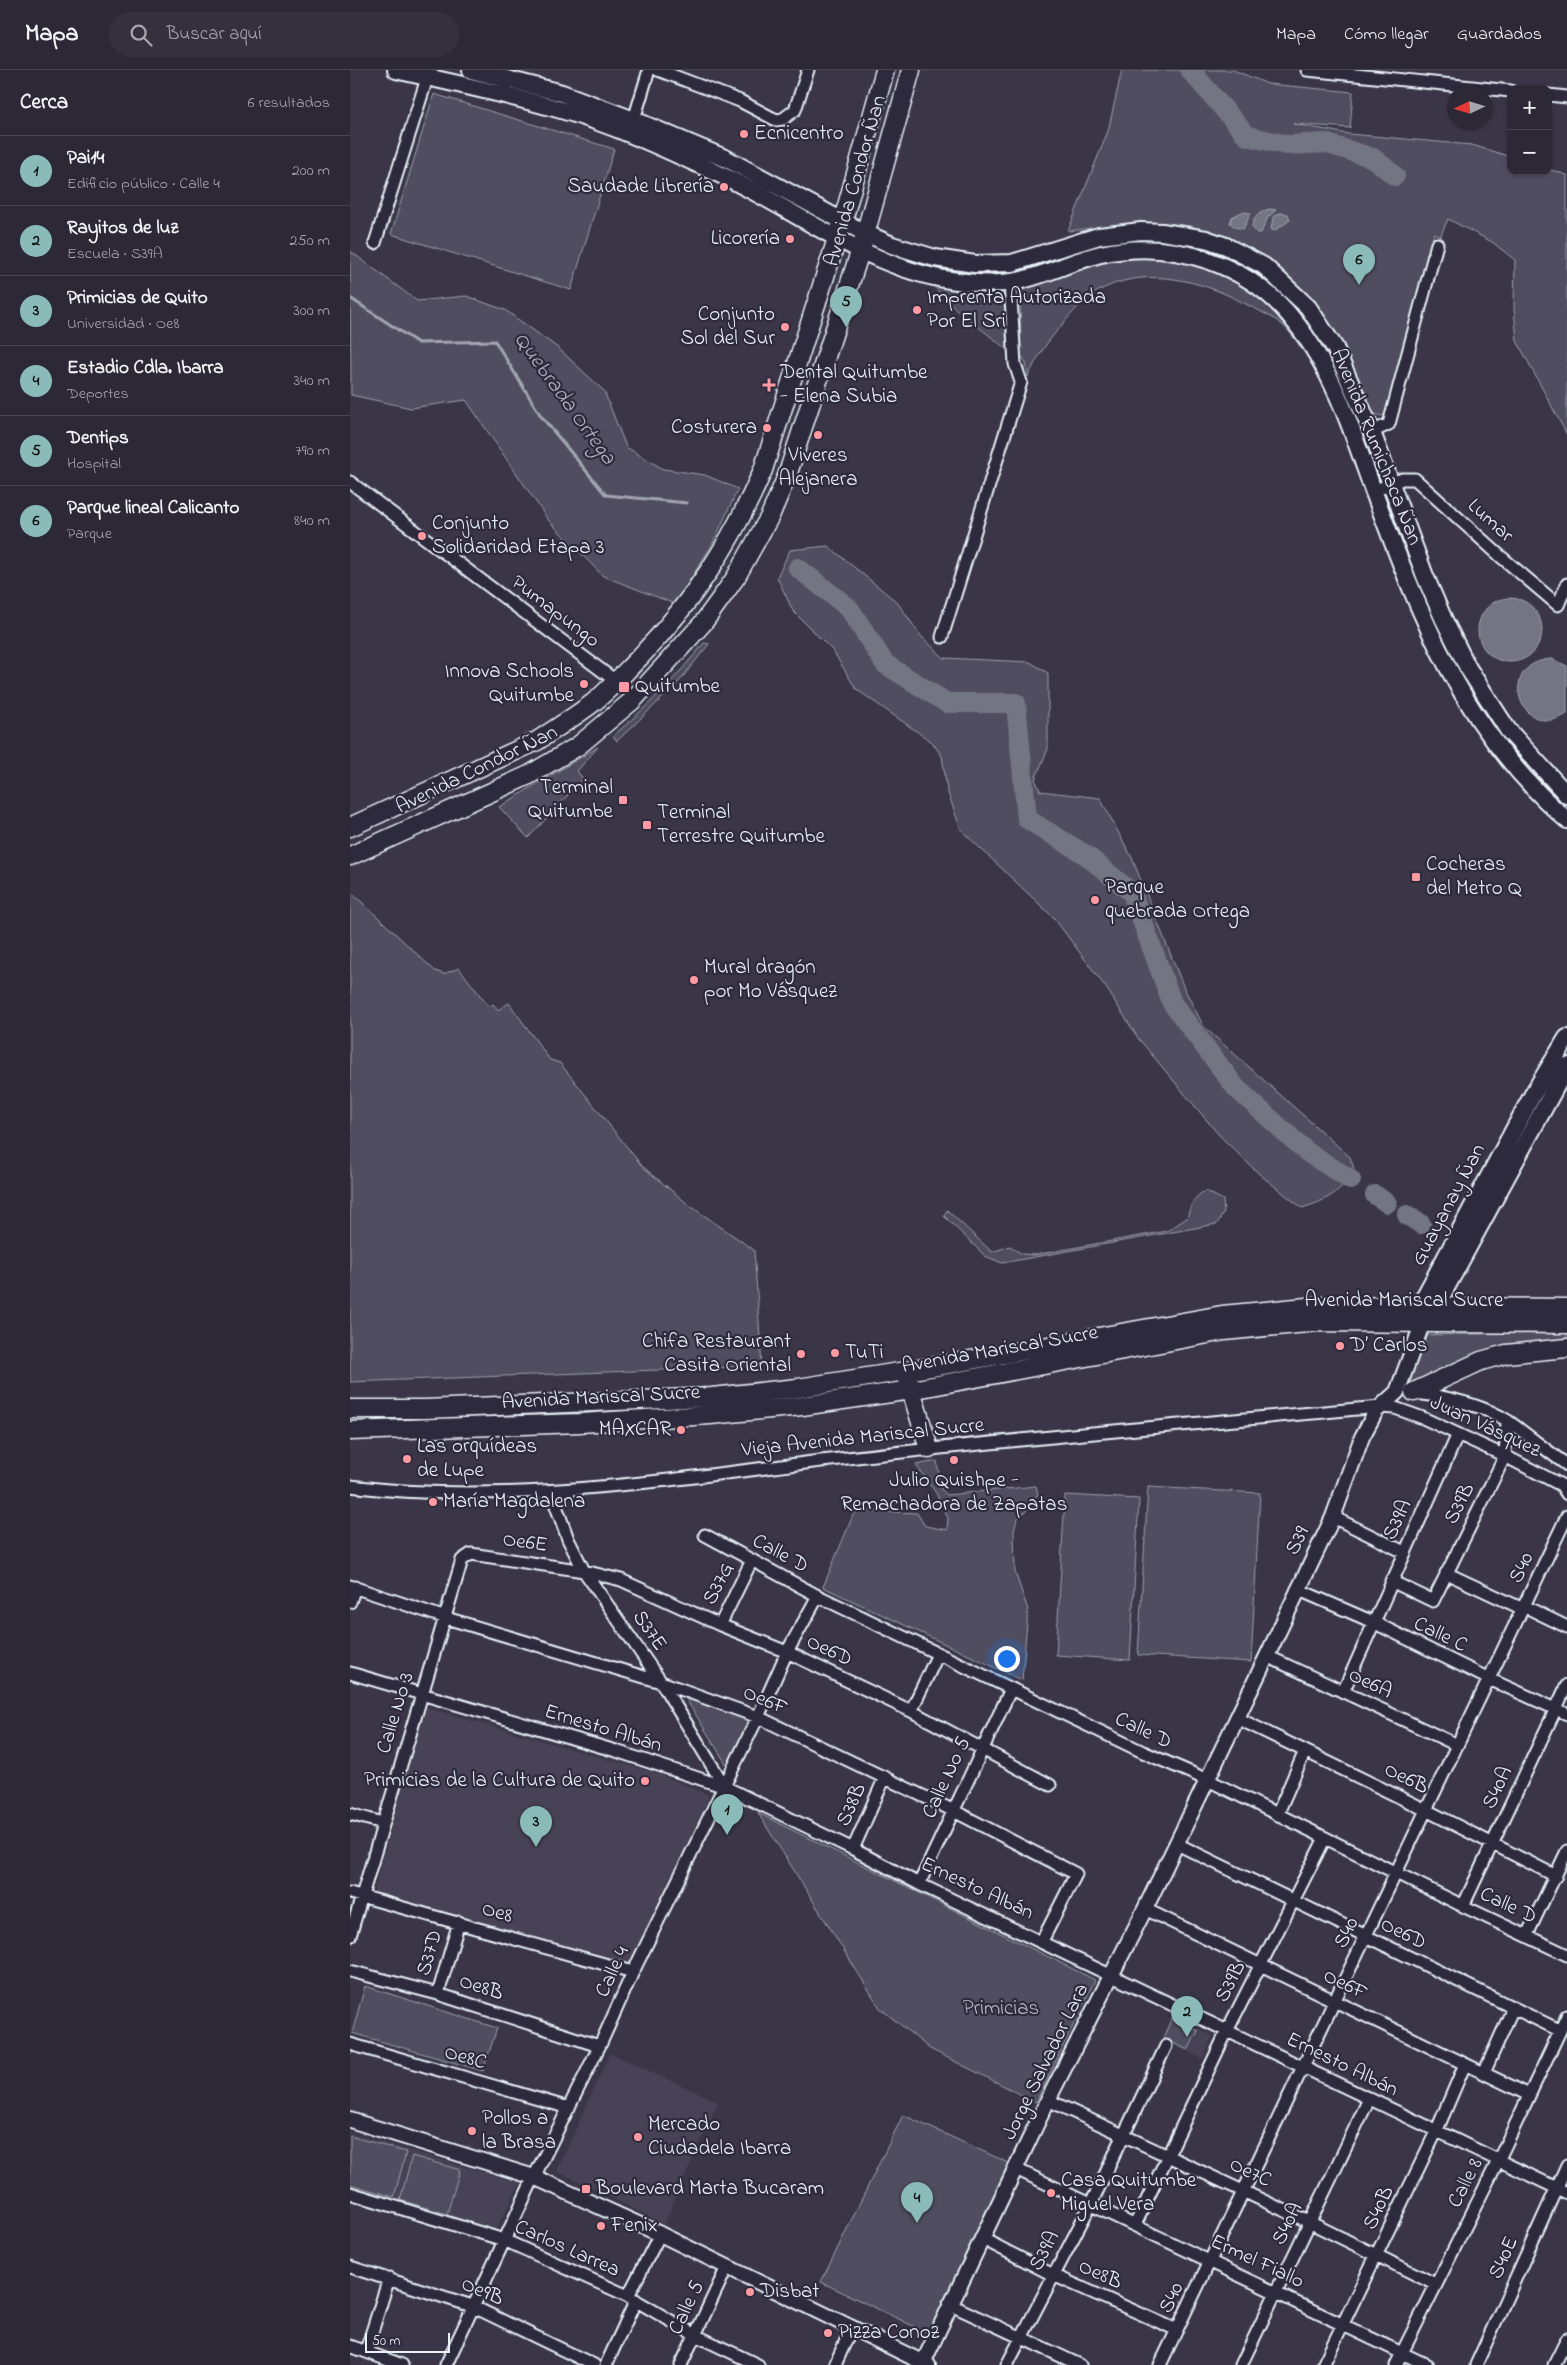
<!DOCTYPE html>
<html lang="es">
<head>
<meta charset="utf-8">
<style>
  :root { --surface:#2c2836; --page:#34303e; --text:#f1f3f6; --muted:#a6a6ad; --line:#484451; --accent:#8bbbb9 }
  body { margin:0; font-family:"Indie Flower",sans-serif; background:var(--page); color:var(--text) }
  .controls { position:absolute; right:15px; top:15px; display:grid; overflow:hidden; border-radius:10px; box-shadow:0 1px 4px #0004 }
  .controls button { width:45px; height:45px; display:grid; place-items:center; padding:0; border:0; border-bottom:1px solid var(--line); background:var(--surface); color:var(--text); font:25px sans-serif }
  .compass { position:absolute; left:1097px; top:15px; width:45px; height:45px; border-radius:50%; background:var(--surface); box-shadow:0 1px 4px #0004; rotate:266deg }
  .scale { position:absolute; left:15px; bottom:12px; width:85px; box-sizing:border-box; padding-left:5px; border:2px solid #e8f1f8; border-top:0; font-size:14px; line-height:18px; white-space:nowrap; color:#e8f1f8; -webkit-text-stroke:4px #2f2a3d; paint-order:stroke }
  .you { position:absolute; left:656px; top:1588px; width:18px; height:18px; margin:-12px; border:4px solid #fff; border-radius:50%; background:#1a73e8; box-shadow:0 0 0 8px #1a73e833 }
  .badge { display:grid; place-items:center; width:32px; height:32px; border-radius:50%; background:var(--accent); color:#111; font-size:16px; font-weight:700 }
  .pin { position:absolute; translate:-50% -41px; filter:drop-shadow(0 1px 2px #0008) }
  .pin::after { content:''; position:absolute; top:26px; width:18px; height:15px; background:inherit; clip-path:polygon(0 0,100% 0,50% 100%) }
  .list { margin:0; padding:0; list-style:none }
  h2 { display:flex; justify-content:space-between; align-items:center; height:65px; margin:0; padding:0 20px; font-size:21px }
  h2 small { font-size:16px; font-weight:400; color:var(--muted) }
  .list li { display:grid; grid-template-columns:32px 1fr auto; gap:15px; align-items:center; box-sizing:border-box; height:70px; padding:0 20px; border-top:1px solid var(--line) }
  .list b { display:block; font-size:19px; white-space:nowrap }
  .list p { margin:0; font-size:16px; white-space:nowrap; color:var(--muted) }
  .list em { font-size:16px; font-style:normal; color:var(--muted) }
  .icon { flex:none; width:28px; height:28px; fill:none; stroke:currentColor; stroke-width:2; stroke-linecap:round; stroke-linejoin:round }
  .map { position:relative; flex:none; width:1217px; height:2295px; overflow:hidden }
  header { display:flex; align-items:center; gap:30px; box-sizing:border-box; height:70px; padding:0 25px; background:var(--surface); border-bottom:1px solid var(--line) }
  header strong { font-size:24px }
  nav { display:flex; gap:28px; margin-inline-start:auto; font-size:18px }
  .search { width:350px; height:45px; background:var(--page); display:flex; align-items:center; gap:12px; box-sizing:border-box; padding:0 18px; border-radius:28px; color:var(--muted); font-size:19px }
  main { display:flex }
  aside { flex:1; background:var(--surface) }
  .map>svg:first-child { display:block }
</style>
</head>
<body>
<header>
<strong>Mapa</strong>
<div class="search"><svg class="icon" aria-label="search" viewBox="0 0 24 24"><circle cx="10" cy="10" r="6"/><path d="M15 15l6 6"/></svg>Buscar aquí</div>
<nav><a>Mapa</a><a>Cómo llegar</a><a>Guardados</a></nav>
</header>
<main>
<aside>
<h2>Cerca<small>6 resultados</small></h2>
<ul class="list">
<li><span class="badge">1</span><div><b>Pai14</b><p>Edificio público · Calle 4</p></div><em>200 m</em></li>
<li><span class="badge">2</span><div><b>Rayitos de luz</b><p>Escuela · S39A</p></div><em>250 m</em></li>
<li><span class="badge">3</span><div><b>Primicias de Quito</b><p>Universidad · Oe8</p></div><em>300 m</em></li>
<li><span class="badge">4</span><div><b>Estadio Cdla. Ibarra</b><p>Deportes</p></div><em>340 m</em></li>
<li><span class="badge">5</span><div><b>Dentips</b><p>Hospital</p></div><em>790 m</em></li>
<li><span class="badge">6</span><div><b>Parque lineal Calicanto</b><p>Parque</p></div><em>840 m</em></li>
</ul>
</aside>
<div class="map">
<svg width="1217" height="2295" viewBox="0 0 1217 2295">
  <rect width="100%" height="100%" fill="#3a3648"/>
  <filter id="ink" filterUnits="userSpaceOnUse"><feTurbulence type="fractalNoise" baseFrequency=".02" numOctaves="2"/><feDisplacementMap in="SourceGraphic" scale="10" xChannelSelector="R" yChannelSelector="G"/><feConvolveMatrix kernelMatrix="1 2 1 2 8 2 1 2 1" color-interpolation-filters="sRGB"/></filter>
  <g filter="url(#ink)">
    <path fill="#464354" d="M75,1637L309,1704L356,1724L359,1727L279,1895L23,1823Z
      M821,1946L863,1966L853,1989L811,1969Z
      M260,1983L368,2032L314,2154L207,2101Z
      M0,2063L170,2113L146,2160L0,2118Z"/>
    <path fill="#504e5f" stroke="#9ca0ac" d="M772,0H883L918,14L1003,22L1000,58L943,54L999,64L1122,75L1161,87V101H1198V99L1217,105V365L1167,271L1164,239L1165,190L1142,172L1098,149L1090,167L1084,163L1038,342L1031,346L1022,343C1008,319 1002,286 989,266C953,212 905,169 840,156C800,149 757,156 718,161L758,61Z
      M84,24L264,79L221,220L41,164Z
      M0,181L67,231L116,226L155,240L208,278L254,321L276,377L313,399L355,405L388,419L363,473L325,534L253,506L199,451L116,330L61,338L1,325Z
      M799,188C867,191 939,231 964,297C954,283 943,263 929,252C914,242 897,235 882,227C841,208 792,198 750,220C734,228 722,243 711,256C697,272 687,287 678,307L676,293L671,285L670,221L749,194L766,190Z
      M578,211L653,220L659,281L608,241Z
      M478,476L547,532L571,566L594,588L680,592L698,603V679L685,709L690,721L750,728L782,788L834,918L854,957L1000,1087L1004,1099C992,1122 976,1131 952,1138L908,1103L869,1065L788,968L757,919L704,848L611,760L597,720L592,686L582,672L506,619L483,581L443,541L427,507L440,480Z
      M354,573L359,574L327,614L267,671L263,666C297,637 326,608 354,573Z
      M248,677L227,701L233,709L178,768L149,737Z
      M0,821L85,901L94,904L109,898L139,937L143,934L148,940L159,933L200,990L210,993L292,1096L339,1135L404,1180L412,1296L0,1312Z
      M856,1121L873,1130L874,1142L867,1154L652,1193L635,1186L594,1146L597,1140L642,1182L660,1176L672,1184L684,1185L817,1161L837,1148C840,1137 844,1125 856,1121Z
      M1217,1262V1274L1099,1301L1053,1319L1078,1265Z
      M587,1391L591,1419L597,1425L686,1416L688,1425L681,1430L676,1441L667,1449L664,1461L665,1502L678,1540L672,1610L473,1517L504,1443L517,1441L567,1443L575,1456L597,1460L598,1448L586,1423L566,1395Z
      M798,1417L910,1423L901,1592L788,1585Z
      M715,1425L789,1429L780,1590L706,1585Z
      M331,1621L402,1649L380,1700Z
      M408,1743L745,1910L686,2032L580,1979L530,1938Z
      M15,1916L147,1958L133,2001L2,1963Z
      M822,1948L848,1961L838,1980L813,1968Z
      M553,2045L661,2094L580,2264L471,2212Z
      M0,2066L56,2082L44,2127L0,2114Z
      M62,2086L110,2100L97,2144L50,2130Z"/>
    <path fill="#737482" stroke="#a2a6b1" d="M920,139L926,140L918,147L911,163H907L902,157C903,147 910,141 920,139Z
      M892,142L901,143L893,159L885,157L880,153L882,147Z
      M930,143L938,144L940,150L924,161L921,159L923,147Z
      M1128 560a32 32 0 1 1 64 0a32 32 0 1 1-64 0Z
      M1202,589L1217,596V644C1170,673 1144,592 1202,589Z"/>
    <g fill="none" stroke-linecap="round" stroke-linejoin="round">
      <path stroke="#a2a6b1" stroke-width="3" d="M0,228L68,273L145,271L191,346L256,425L337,433"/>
      <path stroke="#737482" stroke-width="20" d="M840,0L897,66L937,75L975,73L1023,88L1045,106
        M448,498L499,538L535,594L597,633H666L677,749L736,785L782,823L822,933L886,1018L957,1082L1001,1110
        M1025,1125L1037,1133
        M1057,1145L1071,1154"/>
      <g stroke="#e8f1f8" stroke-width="15">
        <path id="minor" d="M308,0L390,31L426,50L433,49L445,40L458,0
          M957,0L1161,21
          M1198,25L1217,27
          M282,56L299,0
          M25,173L79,2
          M1022,362L1039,354L1087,174
          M0,412L267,612
          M1024,421L1052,409H1065L1149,485L1208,535L1217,514
          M592,567L671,312L665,294L660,212
          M1066,1323C1097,1327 1131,1334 1158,1351C1178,1365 1197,1381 1217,1395
          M0,1416C166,1437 332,1407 497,1388C674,1368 852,1353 1030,1337L1045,1338L1073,1348L1155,1386L1211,1415L1217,1424
          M201,1422L218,1469L234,1501L311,1612L375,1717
          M983,1447L1054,1482
          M355,1465L468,1526L793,1682L858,1710L1113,1836L1217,1885
          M1096,1503L1173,1539
          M1041,1511L1083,1531L1155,1386L1157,1351
          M0,1516L96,1548L311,1612L408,1647L602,1740L726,1804L692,1871
          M947,1519L1023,1552L1139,1609L1217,1644
          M0,1532L5,1517
          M1174,1536L1217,1557
          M370,1555L402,1490
          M917,1586L1107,1675
          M0,1603L266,1681L375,1717L503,1779L569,1814L1217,2123
          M993,1622L1108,1364
          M561,1641L588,1584
          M887,1648L1076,1740L1206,1806
          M0,1744L33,1753
          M927,1745L955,1681
          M827,1774L1209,1960
          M503,1779L535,1707
          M569,1814L661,1619
          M0,1823L283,1902
          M1113,1836L1217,1615
          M795,1839L1179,2025
          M1177,1865L1217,1781
          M0,1866L112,1490L121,1484L234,1501L271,1510L370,1555L437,1582L561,1641L700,1715
          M0,1901L88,1924L249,1976
          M88,1924L109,1852
          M0,1974L219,2038
          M1134,2003L1163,1938
          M698,2030L959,2152L1085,2214
          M666,2099L1077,2295
          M0,2123L154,2170L278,2226L345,2265L408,2295
          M785,2155L877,1961L975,1768
          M631,2168L703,2205L827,2260
          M0,2197L122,2236L244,2295
          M278,2226L310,2164
          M599,2234L730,2295
          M0,2276L52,2295
          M16,2281L39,2208
          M96,2295L184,2107L251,1973L283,1902L408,1647L437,1582L468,1526
          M256,2295L286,2230
          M331,2295L377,2197
          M485,2295L502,2257
          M657,2295L741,2134L816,1976
          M810,2295L1217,1446
          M891,2295L1019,2029
          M973,2295L1086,2062L1115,1994
          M1046,2295L1148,2091L1217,1946
          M1126,2295L1217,2095
          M1204,2295L1217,2269"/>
      </g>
      <g stroke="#e8f1f8" stroke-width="18">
        <path id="tertiary" d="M0,2050L184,2107L310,2164L578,2295
          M573,2293L698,2030L795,1839L917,1586L983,1447L1012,1367L1026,1341L1047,1322L1073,1252"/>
      </g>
      <g stroke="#e8f1f8" stroke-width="20">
        <path id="secondary" d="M46,0C98,12 152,23 204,38C260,53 316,79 369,104C445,139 516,197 600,210C620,213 642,215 662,212C693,207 721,191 751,184C822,168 900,194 945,252C983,300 1003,363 1023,420C1070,546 1112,659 1217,750
          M121,0L212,23L284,50L377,89L515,163L542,175L585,188L625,194L662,193L749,166L791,161L812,162L856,169L876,176L914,196L958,237L985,278L1022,362L1075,506L1094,550L1118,598L1158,660L1217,725
          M1078,1246L1085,1238L1217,996
          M1072,1247L1069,1237L1183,1024L1217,968"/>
      </g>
      <g stroke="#e8f1f8" stroke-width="21">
        <path id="primary" d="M0,757L187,671C206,658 226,646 244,632C261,618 275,602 290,587C344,530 382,472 413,400L493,150L535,0
          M0,786L179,705L228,676L283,630L353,553L369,531L386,507L420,446L437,406L511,179L561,0
          M558,1310L579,1379
          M1064,1322L1131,1291L1156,1284L1217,1278
          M0,1339H75L362,1327L448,1318L587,1296L872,1245L967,1236L1217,1238
          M0,1361L230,1353L360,1345L452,1336L561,1320L874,1261L968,1252L1217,1254"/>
      </g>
      <use href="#minor" stroke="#2f2a3d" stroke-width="11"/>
      <use href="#tertiary" stroke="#2f2a3d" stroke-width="14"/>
      <use href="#secondary" stroke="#2f2a3d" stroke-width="16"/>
      <use href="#primary" stroke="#2f2a3d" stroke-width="18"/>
    </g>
  </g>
  <g fill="#ff9aa2" stroke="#2f2a3d" stroke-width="2">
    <circle cx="394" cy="64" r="5"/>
    <circle cx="374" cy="117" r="5"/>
    <circle cx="440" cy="169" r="5"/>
    <circle cx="567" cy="240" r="5"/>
    <circle cx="435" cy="257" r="5"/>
    <path d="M416.5 307.5h5v5h5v5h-5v5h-5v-5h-5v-5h5z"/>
    <circle cx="417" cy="358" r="5"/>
    <circle cx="468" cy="365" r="5"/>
    <circle cx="72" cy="466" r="5"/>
    <circle cx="234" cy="614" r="5"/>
    <rect x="268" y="611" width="12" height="12" rx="2.5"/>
    <rect x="268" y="725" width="10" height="10" rx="2.5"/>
    <rect x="292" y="750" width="10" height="10" rx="2.5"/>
    <rect x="1061" y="802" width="10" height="10" rx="2.5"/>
    <circle cx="745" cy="830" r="5"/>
    <circle cx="344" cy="910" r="5"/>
    <circle cx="990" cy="1276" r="5"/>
    <circle cx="485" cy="1283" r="5"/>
    <circle cx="451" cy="1284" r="5"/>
    <circle cx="331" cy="1360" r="5"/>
    <circle cx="57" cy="1389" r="5"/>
    <circle cx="604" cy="1390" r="5"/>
    <circle cx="83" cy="1432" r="5"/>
    <circle cx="295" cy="1711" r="5"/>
    <circle cx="122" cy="2061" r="5"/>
    <circle cx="288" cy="2067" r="5"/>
    <rect x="231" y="2114" width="10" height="10" rx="2.5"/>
    <circle cx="701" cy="2123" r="5"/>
    <circle cx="251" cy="2156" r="5"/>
    <circle cx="400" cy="2222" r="5"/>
    <circle cx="478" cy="2263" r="5"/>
  </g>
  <g text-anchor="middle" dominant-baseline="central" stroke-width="4.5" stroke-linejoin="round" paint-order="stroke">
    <g font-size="21" fill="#e8f1f8" stroke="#2f2a3d" text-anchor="start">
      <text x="404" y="64">Ecnicentro</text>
      <text x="364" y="117" text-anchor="end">Saudade Librería</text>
      <text x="430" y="169" text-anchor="end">Licorería</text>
      <text x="577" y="228">Imprenta Autorizada<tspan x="577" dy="24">Por El Sri</tspan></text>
      <text x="425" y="245" text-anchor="end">Conjunto<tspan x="425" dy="24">Sol del Sur</tspan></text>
      <text x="430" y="303">Dental Quitumbe<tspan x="430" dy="24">- Elena Subia</tspan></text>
      <text x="407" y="358" text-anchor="end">Costurera</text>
      <text x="468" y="386" text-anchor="middle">Viveres<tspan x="468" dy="24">Alejanera</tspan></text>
      <text x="82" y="454">Conjunto<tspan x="82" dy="24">Solidaridad Etapa 3</tspan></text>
      <text x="224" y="602" text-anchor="end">Innova Schools<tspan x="224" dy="24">Quitumbe</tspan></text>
      <text x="285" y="617">Quitumbe</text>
      <text x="263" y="718" text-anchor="end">Terminal<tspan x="263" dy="24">Quitumbe</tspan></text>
      <text x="307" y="743">Terminal<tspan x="307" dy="24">Terrestre Quitumbe</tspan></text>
      <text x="1076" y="795">Cocheras<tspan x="1076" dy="24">del Metro Q</tspan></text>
      <text x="755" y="818">Parque<tspan x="755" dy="24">quebrada Ortega</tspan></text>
      <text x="354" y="898">Mural dragón<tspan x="354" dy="24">por Mo Vásquez</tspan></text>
      <text x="441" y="1272" text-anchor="end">Chifa Restaurant<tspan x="441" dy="24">Casita Oriental</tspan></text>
      <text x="1000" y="1276">D’ Carlos</text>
      <text x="495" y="1283">TuTi</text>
      <text x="321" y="1360" text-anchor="end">MAXCAR</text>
      <text x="67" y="1377">Las orquídeas<tspan x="67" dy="24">de Lupe</tspan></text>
      <text x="604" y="1411" text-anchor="middle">Julio Quishpe -<tspan x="604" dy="24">Remachadora de Zapatas</tspan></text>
      <text x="93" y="1432">María Magdalena</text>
      <text x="285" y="1711" text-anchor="end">Primicias de la Cultura de Quito</text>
      <text x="132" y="2049">Pollos a<tspan x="132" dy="24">la Brasa</tspan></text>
      <text x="298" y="2055">Mercado<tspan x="298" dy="24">Ciudadela Ibarra</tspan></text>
      <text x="711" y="2111">Casa Quitumbe<tspan x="711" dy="24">Miguel Vera</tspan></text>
      <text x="246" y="2119">Boulevard Marta Bucaram</text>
      <text x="261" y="2156">Fenix</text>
      <text x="410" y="2222">Disbat</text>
      <text x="488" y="2263">Pizza Conoz</text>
    </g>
    <g font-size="21" fill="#e8f1f8" stroke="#2f2a3d">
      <text transform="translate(506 111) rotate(-74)">Avenida Condor Ñan</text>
      <text transform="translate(1026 377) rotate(68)">Avenida Rumichaca Ñan</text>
      <text transform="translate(1140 451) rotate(42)">Lumar</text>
      <text transform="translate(205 542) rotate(37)">Pumapungo</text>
      <text transform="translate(127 700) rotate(-26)">Avenida Condor Ñan</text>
      <text transform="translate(1099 1135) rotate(-62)">Guayanay Ñan</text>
      <text x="1054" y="1231">Avenida Mariscal Sucre</text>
      <text transform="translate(650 1280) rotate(-10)">Avenida Mariscal Sucre</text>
      <text transform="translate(251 1328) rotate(-3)">Avenida Mariscal Sucre</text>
      <text transform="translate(1135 1357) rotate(25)">Juan Vásquez</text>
      <text transform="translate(513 1368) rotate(-6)">Vieja Avenida Mariscal Sucre</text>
      <text transform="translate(1110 1434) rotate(-63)">S39B</text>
      <text transform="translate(1048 1450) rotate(-65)">S39A</text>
      <text transform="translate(948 1471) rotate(-64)">S39</text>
      <text transform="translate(175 1473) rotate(8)">Oe6E</text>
      <text transform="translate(430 1484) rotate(28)">Calle D</text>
      <text transform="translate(1172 1498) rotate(-65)">S40</text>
      <text transform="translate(369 1514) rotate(-63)">S37G</text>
      <text transform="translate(299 1561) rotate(55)">S37E</text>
      <text transform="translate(1090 1565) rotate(26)">Calle C</text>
      <text transform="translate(479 1581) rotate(25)">Oe6D</text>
      <text transform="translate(1020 1614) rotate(25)">Oe6A</text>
      <text transform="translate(415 1631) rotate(23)">Oe6F</text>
      <text transform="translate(46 1643) rotate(-73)">Calle No 3</text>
      <text transform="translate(253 1659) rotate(17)">Ernesto Albán</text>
      <text transform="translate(793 1661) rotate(25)">Calle D</text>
      <text transform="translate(597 1708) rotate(-65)">Calle No 5</text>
      <text transform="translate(1056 1709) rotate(26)">Oe6B</text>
      <text transform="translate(1148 1718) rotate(-65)">S40A</text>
      <text transform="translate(502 1735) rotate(-66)">S38B</text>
      <text transform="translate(627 1819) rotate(25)">Ernesto Albán</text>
      <text transform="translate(1158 1836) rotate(25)">Calle D</text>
      <text transform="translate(147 1843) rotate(16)">Oe8</text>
      <text transform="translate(997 1863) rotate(-64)">S40</text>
      <text transform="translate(1053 1864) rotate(26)">Oe6D</text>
      <text transform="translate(80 1883) rotate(-74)">S37D</text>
      <text transform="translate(263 1902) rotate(-65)">Calle 4</text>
      <text transform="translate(881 1912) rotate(-63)">S39B</text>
      <text transform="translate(995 1915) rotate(26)">Oe6F</text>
      <text transform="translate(131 1918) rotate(18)">Oe8B</text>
      <text transform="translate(115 1988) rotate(16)">Oe8C</text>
      <text transform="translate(696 1992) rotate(-64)">Jorge Salvador Lara</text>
      <text transform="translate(992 1995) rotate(26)">Ernesto Albán</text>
      <text transform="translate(900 2103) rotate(25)">Oe7C</text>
      <text transform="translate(1116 2113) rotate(-63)">Calle 8</text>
      <text transform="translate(1029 2138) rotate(-65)">S40B</text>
      <text transform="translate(938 2154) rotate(-64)">S40A</text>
      <text transform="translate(217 2179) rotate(24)">Carlos Larrea</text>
      <text transform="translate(695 2181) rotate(-62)">S39A</text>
      <text transform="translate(1154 2188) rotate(-66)">S40E</text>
      <text transform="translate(907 2192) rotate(25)">Ermel Fiallo</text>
      <text transform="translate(750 2205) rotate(24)">Oe8B</text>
      <text transform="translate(132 2222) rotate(23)">Oe9B</text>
      <text transform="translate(822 2228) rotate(-65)">S40</text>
      <text transform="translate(337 2238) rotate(-65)">Calle 5</text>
    </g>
    <g font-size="21" fill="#b3b8c2" stroke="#2f2a3d">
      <text x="651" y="1939">Primicias</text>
    </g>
    <g font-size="22" font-style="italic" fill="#aeb2bd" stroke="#2f2a3d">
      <text transform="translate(214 329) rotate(54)">Quebrada Ortega</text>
    </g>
  </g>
</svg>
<div class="controls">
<button>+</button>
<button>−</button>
</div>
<svg class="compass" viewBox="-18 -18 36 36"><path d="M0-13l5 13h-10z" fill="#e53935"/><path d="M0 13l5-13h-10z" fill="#a6a6ad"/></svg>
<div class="scale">50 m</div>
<div class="you"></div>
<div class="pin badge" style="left:377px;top:1765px">1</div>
<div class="pin badge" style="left:837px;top:1967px">2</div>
<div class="pin badge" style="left:186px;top:1777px">3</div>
<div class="pin badge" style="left:567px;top:2153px">4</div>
<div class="pin badge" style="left:496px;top:257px">5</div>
<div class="pin badge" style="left:1009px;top:215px">6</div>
</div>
</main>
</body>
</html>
